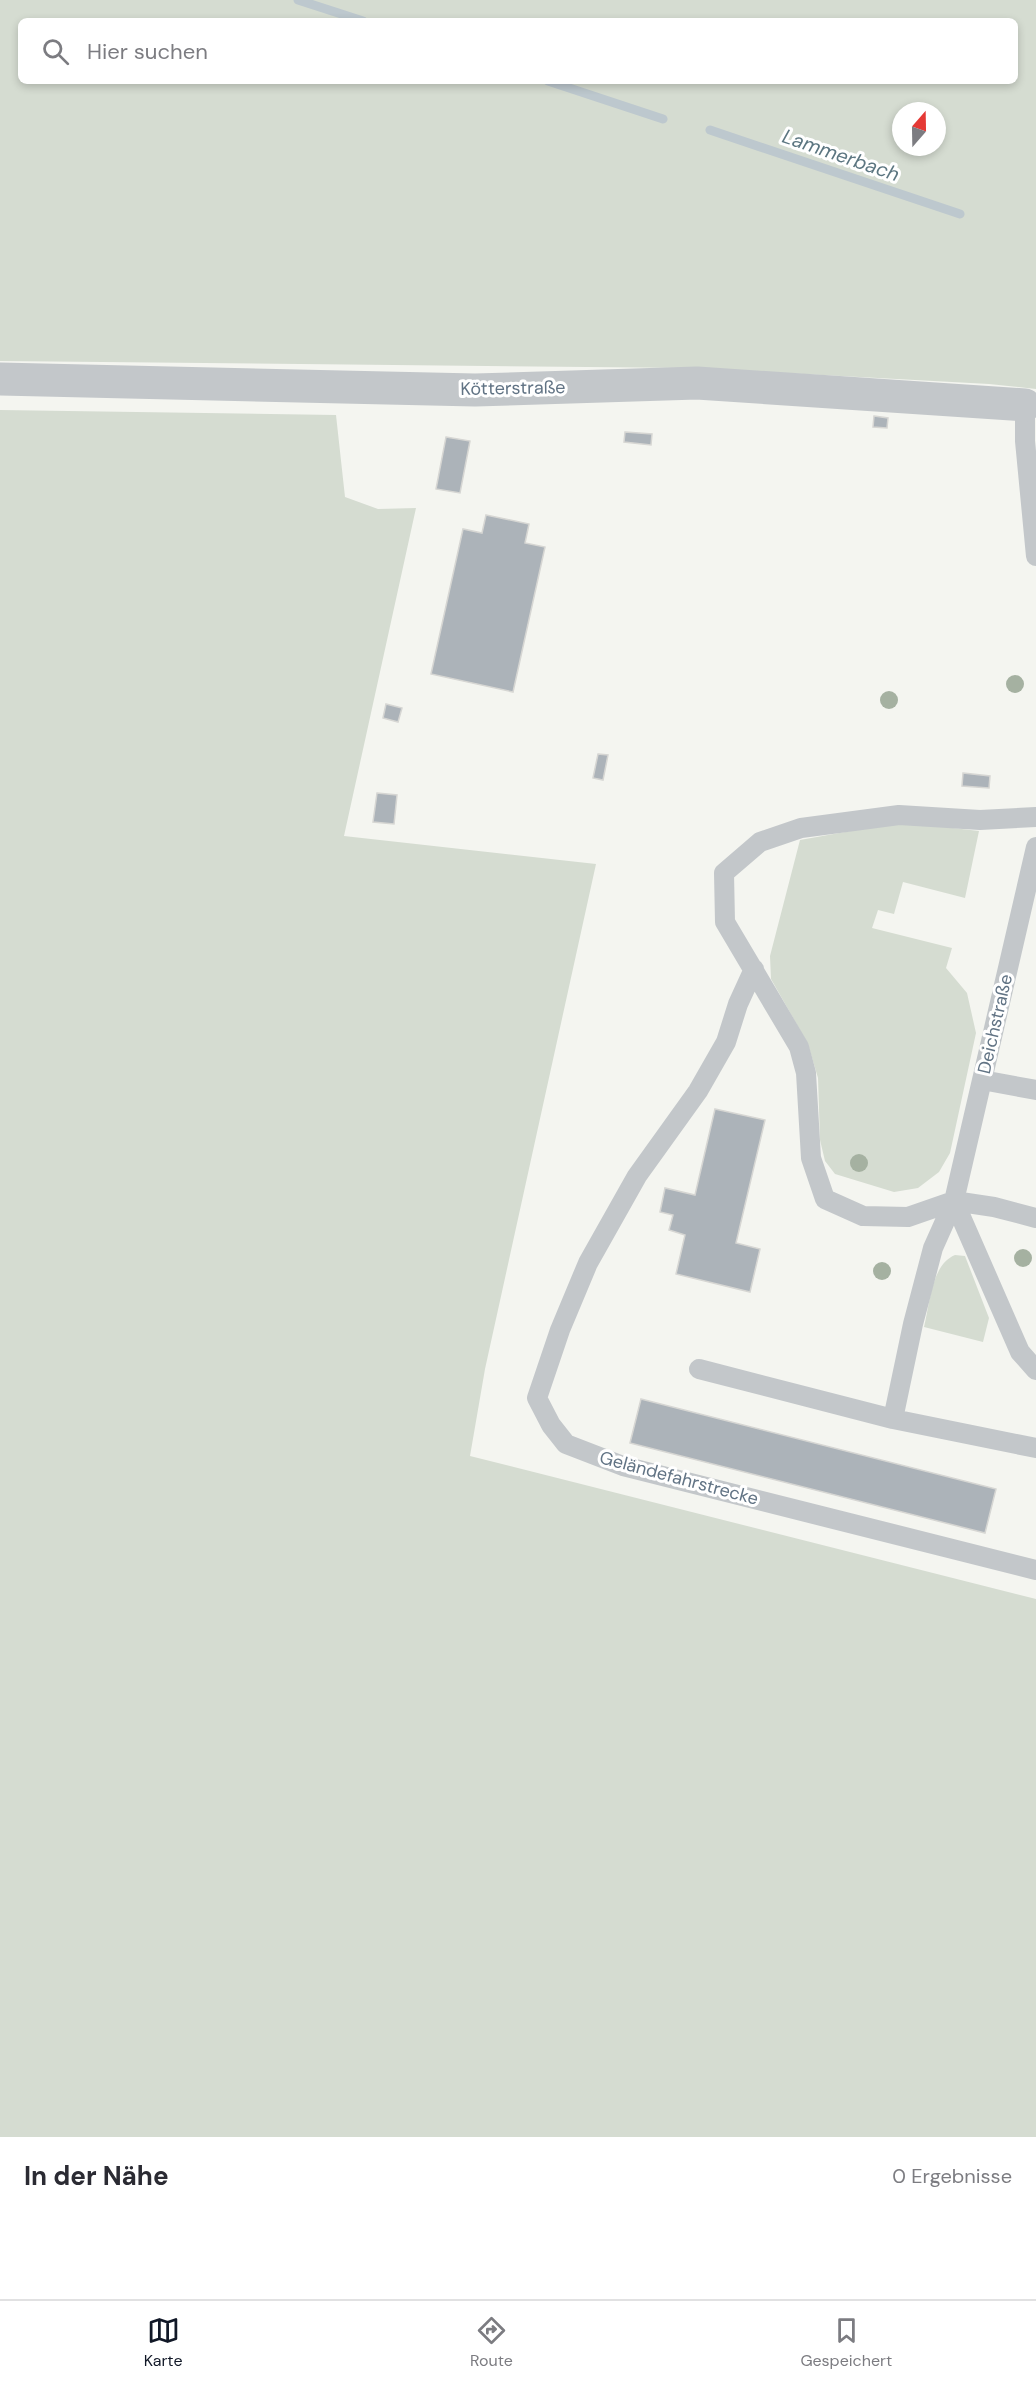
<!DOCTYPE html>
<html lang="de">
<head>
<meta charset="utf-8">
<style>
  :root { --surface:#fff; --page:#f7f7f7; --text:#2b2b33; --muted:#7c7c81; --line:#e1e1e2; --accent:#111827 }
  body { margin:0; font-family:"DM Sans",sans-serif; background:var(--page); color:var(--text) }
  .compass { position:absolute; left:892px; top:102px; width:54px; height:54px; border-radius:50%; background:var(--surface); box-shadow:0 3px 9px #0003; rotate:20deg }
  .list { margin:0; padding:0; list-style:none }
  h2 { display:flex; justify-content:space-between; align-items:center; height:78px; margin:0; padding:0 24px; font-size:26px }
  h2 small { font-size:20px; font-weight:400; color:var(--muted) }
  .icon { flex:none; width:33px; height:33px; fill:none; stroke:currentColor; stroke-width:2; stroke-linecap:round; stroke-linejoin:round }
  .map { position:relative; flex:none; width:1036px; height:2137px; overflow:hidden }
  .search { position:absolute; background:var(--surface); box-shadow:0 3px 9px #0003; left:18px; right:18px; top:18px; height:66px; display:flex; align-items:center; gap:15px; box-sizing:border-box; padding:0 21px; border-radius:9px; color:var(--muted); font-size:22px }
  .sheet { height:162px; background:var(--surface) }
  nav { display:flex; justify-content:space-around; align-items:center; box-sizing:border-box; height:84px; border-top:2px solid var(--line); background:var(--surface); font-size:16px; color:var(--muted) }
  nav a { display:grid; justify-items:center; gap:3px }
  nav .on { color:var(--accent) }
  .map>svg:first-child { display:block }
</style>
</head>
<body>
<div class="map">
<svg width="1036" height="2137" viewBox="0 0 1036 2137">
  <rect width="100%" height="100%" fill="#f4f5f0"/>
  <path fill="#d5dcd1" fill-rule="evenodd" d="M0,0H1036V389L989,384L693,368L0,361ZM21,21H1015V81H21ZM901,111H937V147H901Z
    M0,410L336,415L345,497L378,509L416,508L344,836L596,864L485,1369L470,1456L1036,1599V2137H0Z
    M901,822L979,831L965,898L903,882L894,914L878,910L872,928L952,948L946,968L967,993L976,1033L950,1153L939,1172L918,1188L894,1192L835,1174L825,1161L820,1140L818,1078L808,1044L771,979L770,956L800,840Z
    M955,1255L965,1256L989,1318L983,1342L924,1327C930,1304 931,1265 955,1255Z"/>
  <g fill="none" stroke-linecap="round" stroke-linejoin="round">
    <path stroke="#bdc8ce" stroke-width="9" d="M298,0L363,21
      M548,81L663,119
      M710,130L960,214"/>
  </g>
  <path fill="#acb3b9" stroke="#d6d6d3" stroke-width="1.5" d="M874,416L888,418L887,428L873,427Z
    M625,432L652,434L651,445L624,442Z
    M446,437L470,441L460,493L436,489Z
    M486,515L529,524L525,543L545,547L513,692L431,674L463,529L482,533Z
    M386,704L402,708L398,722L383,718Z
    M598,754L608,755L603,780L593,778Z
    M963,773L990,776L989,788L962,786Z
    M377,793L397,795L394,824L373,822Z
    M715,1109L765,1120L736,1243L760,1249L750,1292L676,1274L685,1235L669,1230L673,1215L660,1212L665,1188L695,1195Z
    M641,1399L996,1489L985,1533L630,1443Z"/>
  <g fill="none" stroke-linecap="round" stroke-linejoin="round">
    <path stroke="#c3c7ca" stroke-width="20" d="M1025,405V441L1036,556
      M1036,817L980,820L899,815L801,828L760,842L724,873L725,922L799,1047L806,1073L811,1158L825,1199L863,1216L908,1217L954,1201L994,1207L1036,1218
      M754,969L738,1004L726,1042L698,1091L637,1176L588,1263L560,1330L537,1398L551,1425L566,1444L623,1466L1036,1570
      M982,1080L1036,1090
      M954,1201L1020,1352L1036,1370
      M699,1369L893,1419L1036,1448
      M893,1419L913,1324L933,1248L954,1201L1036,847"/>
    <path stroke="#c3c7ca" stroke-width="33" d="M0,379L475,390L697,383L1025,405"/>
  </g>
  <g fill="#a5b1a1">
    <circle cx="1015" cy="684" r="9"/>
    <circle cx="889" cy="700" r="9"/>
    <circle cx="859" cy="1163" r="9"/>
    <circle cx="1023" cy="1258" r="9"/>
    <circle cx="882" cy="1271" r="9"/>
  </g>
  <g text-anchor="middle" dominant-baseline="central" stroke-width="6" stroke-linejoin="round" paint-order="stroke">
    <g font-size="18" fill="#617384" stroke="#fff">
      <text transform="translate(513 388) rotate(-1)">Kötterstraße</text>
      <text transform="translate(995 1024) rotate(-77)">Deichstraße</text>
      <text transform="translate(679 1478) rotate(15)">Geländefahrstrecke</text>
    </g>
    <g font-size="20" font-style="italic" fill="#5c7681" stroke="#fff">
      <text transform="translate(841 155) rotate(19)">Lammerbach</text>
    </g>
  </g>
</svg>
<svg class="compass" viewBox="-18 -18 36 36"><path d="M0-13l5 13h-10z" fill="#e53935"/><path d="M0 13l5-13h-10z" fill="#7c7c81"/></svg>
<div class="search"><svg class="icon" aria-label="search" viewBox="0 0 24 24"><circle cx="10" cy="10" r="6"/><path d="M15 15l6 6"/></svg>Hier suchen</div>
</div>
<section class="sheet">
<h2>In der Nähe<small>0 Ergebnisse</small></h2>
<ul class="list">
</ul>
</section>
<nav>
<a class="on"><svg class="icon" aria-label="map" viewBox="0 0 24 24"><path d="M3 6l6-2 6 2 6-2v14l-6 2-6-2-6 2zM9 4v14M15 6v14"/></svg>Karte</a>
<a><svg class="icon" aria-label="directions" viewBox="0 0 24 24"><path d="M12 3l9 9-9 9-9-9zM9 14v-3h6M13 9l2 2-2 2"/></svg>Route</a>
<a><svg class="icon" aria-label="saved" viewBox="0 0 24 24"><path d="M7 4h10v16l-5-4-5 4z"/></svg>Gespeichert</a>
</nav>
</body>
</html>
